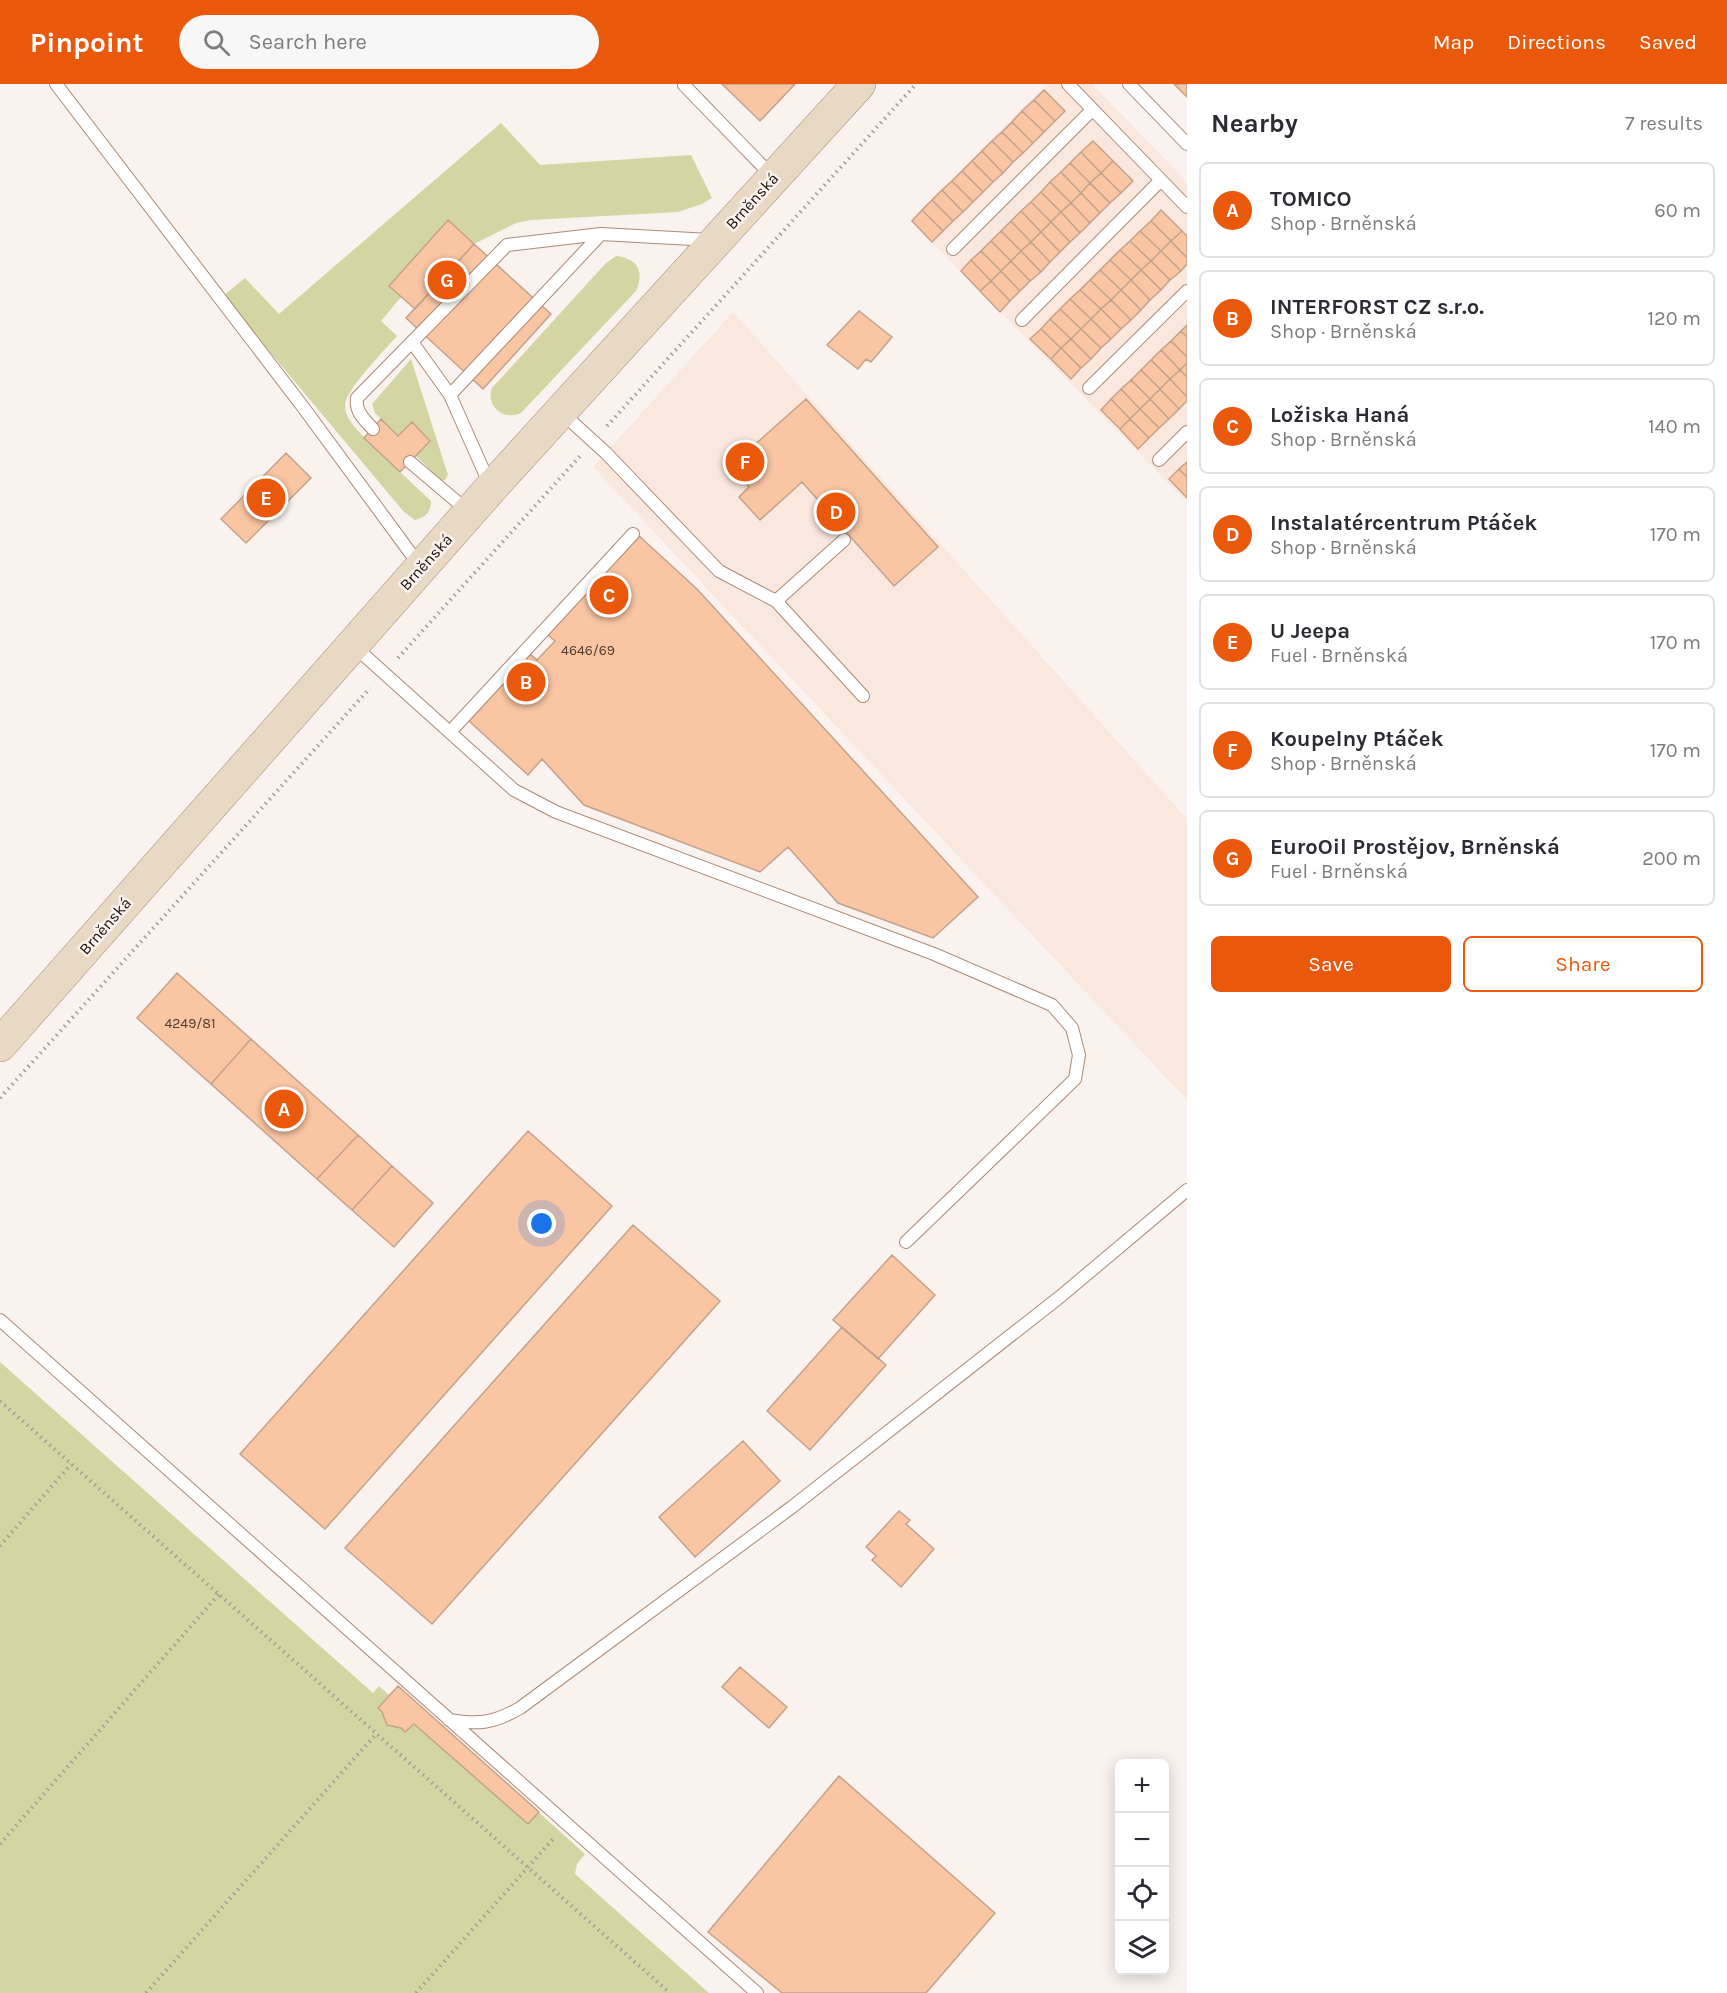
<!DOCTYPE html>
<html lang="en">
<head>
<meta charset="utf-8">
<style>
  :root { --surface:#fff; --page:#f7f7f7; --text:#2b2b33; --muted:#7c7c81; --line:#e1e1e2; --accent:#ea580c }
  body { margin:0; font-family:Karla,sans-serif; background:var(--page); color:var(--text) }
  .controls { position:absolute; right:18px; bottom:18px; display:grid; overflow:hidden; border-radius:9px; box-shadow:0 3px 15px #0003 }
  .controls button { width:54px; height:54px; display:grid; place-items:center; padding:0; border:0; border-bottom:2px solid var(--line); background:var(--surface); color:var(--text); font:30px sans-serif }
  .you { position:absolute; left:542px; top:1140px; width:21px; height:21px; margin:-15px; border:4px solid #fff; border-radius:50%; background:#1a73e8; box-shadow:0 0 0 9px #1a73e833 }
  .badge { display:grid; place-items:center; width:39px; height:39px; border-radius:50%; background:var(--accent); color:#fff; font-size:20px; font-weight:700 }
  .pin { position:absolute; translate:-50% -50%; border:3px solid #fff; box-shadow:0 2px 6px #0006 }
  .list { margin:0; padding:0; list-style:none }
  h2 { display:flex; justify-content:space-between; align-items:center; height:78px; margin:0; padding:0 24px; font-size:26px }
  h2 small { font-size:20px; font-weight:400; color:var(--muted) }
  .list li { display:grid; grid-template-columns:39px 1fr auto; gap:18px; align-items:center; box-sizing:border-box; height:96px; margin:0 12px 12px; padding:0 12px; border:2px solid var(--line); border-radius:9px }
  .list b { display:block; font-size:22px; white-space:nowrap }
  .list p { margin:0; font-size:20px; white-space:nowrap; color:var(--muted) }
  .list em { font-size:20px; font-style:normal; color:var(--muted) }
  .actions { display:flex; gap:12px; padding:18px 24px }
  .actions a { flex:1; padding:14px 0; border:2px solid var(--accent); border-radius:9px; text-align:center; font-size:21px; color:var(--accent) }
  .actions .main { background:var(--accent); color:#fff }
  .icon { flex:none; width:33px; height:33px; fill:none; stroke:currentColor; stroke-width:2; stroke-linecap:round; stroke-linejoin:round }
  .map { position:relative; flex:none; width:1187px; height:1909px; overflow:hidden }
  header { display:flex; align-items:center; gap:36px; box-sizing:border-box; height:84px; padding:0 30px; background:var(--accent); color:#fff }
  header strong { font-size:28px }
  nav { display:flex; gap:33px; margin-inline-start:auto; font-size:21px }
  .search { width:420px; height:54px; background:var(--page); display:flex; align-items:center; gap:15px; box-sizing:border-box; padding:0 21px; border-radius:33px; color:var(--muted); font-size:22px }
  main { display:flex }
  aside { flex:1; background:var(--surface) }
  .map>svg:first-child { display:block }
</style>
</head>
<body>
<header>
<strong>Pinpoint</strong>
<div class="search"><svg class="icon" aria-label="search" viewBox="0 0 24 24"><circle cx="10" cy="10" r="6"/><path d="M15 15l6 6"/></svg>Search here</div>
<nav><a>Map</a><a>Directions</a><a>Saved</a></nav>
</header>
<main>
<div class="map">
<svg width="1187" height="1909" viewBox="0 0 1187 1909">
  <rect width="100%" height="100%" fill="#faf2ee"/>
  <path fill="#fae8de" d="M1047,0H1092L1187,98V418L910,136Z
    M733,228L1187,735V1016L593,383Z"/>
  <path fill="#d3d6a2" d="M501,39L540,81L691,71L712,114L702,120L678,128L531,136L516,139L474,160L448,137L389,201L401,213L381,237L397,252C386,265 344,307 345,322C345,334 356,345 364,353L381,335L375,329L372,320L411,275L448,391L445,396H441L416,372L400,388L431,417C431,429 425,433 415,436L404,428L223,212L245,194L279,230Z
    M616,172C637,174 645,187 636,207L521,329C504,337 485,322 492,304L606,179Z
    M0,1278L373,1609L379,1602L389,1611L398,1602L585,1770L577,1780L575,1790L709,1909H0Z"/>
  <path fill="#f9c5a3" stroke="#c3a28c" stroke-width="1.5" d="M722,0H795L760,37Z
    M1174,0H1187V13Z
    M1044,6L1065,27L1055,37L1034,16Z
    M1034,16L1055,37L1044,48L1022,27Z
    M1022,27L1044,48L1033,59L1012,38Z
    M1012,38L1033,59L1023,69L1002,48Z
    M1002,48L1023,69L1013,78L992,57Z
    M992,57L1013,78L1003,89L982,67Z
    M1093,57L1113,77L1101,89L1081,68Z
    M982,67L1003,89L993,98L972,77Z
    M1081,68L1101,89L1090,99L1070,79Z
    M972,77L993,98L983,108L962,87Z
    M1113,77L1133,97L1121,109L1101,89Z
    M1070,79L1090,99L1081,109L1061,88Z
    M962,87L983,108L973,118L952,97Z
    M1061,88L1081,109L1071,119L1050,98Z
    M1101,89L1121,109L1110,119L1090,99Z
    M952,97L973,118L963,128L942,106Z
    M1050,98L1071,119L1061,128L1041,108Z
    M1090,99L1110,119L1100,129L1081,109Z
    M942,106L963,128L953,137L932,116Z
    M1041,108L1061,128L1051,138L1031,118Z
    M1081,109L1100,129L1090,139L1071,119Z
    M932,116L953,137L943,147L922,126Z
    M1031,118L1051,138L1041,148L1021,127Z
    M1071,119L1090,139L1080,149L1061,128Z
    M922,126L943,147L932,158L912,137Z
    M1161,126L1182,147L1171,157L1151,137Z
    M1021,127L1041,148L1031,158L1011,137Z
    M1061,128L1080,149L1070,158L1051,138Z
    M448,136L474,160L415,225L389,202Z
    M1011,137L1031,158L1021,167L1001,147Z
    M1151,137L1171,157L1161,167L1140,147Z
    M1051,138L1070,158L1060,168L1041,148Z
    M1001,147L1021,167L1011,177L991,157Z
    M1140,147L1161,167L1151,177L1130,157Z
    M1182,147L1187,152V174L1171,157Z
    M1041,148L1060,168L1050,178L1031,158Z
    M991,157L1011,177L1001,187L981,167Z
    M1130,157L1151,177L1141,186L1120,166Z
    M1171,157L1187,174V180L1181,187L1161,167Z
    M1031,158L1050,178L1041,188L1021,167Z
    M474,160L551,230L483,305L406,234Z
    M1120,166L1141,186L1131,196L1110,176Z
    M981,167L1001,187L991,197L971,176Z
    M1021,167L1041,188L1030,197L1011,177Z
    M1161,167L1181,187L1170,196L1151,177Z
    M971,176L991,197L980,207L961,187Z
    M1110,176L1131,196L1121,206L1100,186Z
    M1011,177L1030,197L1020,207L1001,187Z
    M1151,177L1170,196L1161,206L1141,186Z
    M1100,186L1121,206L1111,216L1090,196Z
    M1141,186L1161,206L1150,216L1131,196Z
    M1001,187L1020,207L1010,217L991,197Z
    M1090,196L1111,216L1101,225L1080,206Z
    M1131,196L1150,216L1141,226L1121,206Z
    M991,197L1010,217L1000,228L980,207Z
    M1080,206L1101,225L1091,235L1070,215Z
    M1121,206L1141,226L1131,236L1111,216Z
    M1070,215L1091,235L1081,245L1060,225Z
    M1111,216L1131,236L1121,245L1101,225Z
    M1060,225L1081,245L1071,255L1050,235Z
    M1101,225L1121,245L1111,255L1091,235Z
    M859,227L892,253L871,278L866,275L858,285L827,261Z
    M1050,235L1071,255L1061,264L1041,245Z
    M1091,235L1111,255L1101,264L1081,245Z
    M1187,241V253L1181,247Z
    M1041,245L1061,264L1051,275L1030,255Z
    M1081,245L1101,264L1091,275L1071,255Z
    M1181,247L1187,253V273L1171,257Z
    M1071,255L1091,275L1081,284L1061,264Z
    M1171,257L1187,273V279L1180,286L1161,266Z
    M1061,264L1081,284L1071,295L1051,275Z
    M1161,266L1180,286L1170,295L1151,276Z
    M1151,276L1170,295L1160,305L1141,286Z
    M1187,279V293L1180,286Z
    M1141,286L1160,305L1150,315L1131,296Z
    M1180,286L1187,293V313L1170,295Z
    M1170,295L1187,313V317L1179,325L1160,305Z
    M1131,296L1150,315L1140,325L1121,305Z
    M1121,305L1140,325L1130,335L1111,315Z
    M1160,305L1179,325L1169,335L1150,315Z
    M806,315L938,463L894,502L802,398L760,436L739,413L749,403L731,382Z
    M1111,315L1130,335L1120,345L1101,326Z
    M1150,315L1169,335L1159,344L1140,325Z
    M1140,325L1159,344L1149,354L1130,335Z
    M381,335L398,352L412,338L430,357L400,388L364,354Z
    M1130,335L1149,354L1138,365L1120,345Z
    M286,369L311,394L246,459L221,435Z
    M1187,378V393L1179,385Z
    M1179,385L1187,393V414L1169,395Z
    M638,451L697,505L978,813L933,854L838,819L788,763L760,788L584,721L542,675L528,691L469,637L530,570L537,576L555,557L548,551Z
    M177,889L251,955L211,1000L137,934Z
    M251,955L358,1051L317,1095L211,1000Z
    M528,1047L612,1122L325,1445L240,1370Z
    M358,1051L392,1082L352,1126L317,1095Z
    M392,1082L433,1119L394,1163L352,1126Z
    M633,1141L720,1217L432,1540L345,1464Z
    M892,1171L935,1211L878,1275L833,1236Z
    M842,1243L886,1281L810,1366L767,1327Z
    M743,1357L780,1397L695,1473L659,1433Z
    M899,1427L910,1436L906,1440L934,1465L901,1503L872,1476L876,1472L866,1463Z
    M740,1583L787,1623L769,1644L722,1603Z
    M398,1602L539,1728L528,1740L414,1640L405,1648L401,1644L387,1641L382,1628L378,1624Z
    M839,1692L995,1829L926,1909H782L708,1848Z"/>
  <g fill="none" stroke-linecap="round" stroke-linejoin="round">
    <g stroke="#aa8a75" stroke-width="14">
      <path id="lane" d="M56,0L303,323L420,482
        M1068,0L1187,123
        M1129,0L1187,60
        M684,1L773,93
        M953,165L1092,26
        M1022,236L1161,96
        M412,258L450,311L490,401
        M1089,304L1187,207
        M450,311L601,150
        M561,328L606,369L719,487L776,517L844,456
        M373,345C364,335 355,328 357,314L507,161L601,150L710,156
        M1159,376L1187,348
        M410,378L468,427
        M776,517L863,612
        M354,562L514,706L556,728L934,870L1052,921L1072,944L1079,971L1075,995L906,1158
        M450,648L633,450
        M0,1236L757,1909
        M449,1636C479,1641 494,1639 520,1624L792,1423L1061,1212L1187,1106"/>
    </g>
    <g stroke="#aa8a75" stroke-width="34">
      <path id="secondary" d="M0,961L491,404L859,0"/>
    </g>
    <path stroke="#a59c97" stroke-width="4" stroke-dasharray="1.5 4.5" stroke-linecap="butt" d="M607,342L916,0
      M398,574L580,372
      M0,1014L370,604
      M0,1317L670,1909
      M0,1462L71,1380
      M0,1760L219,1510
      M146,1909L377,1649
      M416,1909L553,1755"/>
    <use href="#lane" stroke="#fff" stroke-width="12"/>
    <use href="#secondary" stroke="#e9d9c4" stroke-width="33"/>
  </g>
  <g text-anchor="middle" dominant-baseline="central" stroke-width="5" stroke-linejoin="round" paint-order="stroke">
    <g font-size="14" fill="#523c2f">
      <text x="588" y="566">4646/69</text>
      <text x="190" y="939">4249/81</text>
    </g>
    <g font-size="16" fill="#1b0f08" stroke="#faf2ee">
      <text transform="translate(752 117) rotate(-48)">Brněnská</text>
      <text transform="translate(426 478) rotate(-48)">Brněnská</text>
      <text transform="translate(105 842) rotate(-49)">Brněnská</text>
    </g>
  </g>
</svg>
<div class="controls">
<button>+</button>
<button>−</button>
<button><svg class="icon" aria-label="locate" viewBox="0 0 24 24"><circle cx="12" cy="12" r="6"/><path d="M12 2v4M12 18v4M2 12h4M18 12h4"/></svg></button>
<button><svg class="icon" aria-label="layers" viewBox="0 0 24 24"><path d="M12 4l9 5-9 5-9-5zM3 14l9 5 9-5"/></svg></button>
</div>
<div class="you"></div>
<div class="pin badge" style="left:284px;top:1025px">A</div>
<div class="pin badge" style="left:526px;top:598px">B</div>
<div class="pin badge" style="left:609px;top:511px">C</div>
<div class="pin badge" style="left:836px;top:428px">D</div>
<div class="pin badge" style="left:266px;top:414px">E</div>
<div class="pin badge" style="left:745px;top:378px">F</div>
<div class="pin badge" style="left:447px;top:196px">G</div>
</div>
<aside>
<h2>Nearby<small>7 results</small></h2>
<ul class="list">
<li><span class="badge">A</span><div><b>TOMICO</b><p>Shop · Brněnská</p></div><em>60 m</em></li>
<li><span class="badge">B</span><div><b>INTERFORST CZ s.r.o.</b><p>Shop · Brněnská</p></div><em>120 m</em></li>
<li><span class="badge">C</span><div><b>Ložiska Haná</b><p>Shop · Brněnská</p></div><em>140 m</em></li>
<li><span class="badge">D</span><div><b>Instalatércentrum Ptáček</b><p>Shop · Brněnská</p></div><em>170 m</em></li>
<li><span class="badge">E</span><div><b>U Jeepa</b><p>Fuel · Brněnská</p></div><em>170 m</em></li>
<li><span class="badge">F</span><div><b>Koupelny Ptáček</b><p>Shop · Brněnská</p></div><em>170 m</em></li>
<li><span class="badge">G</span><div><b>EuroOil Prostějov, Brněnská</b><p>Fuel · Brněnská</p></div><em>200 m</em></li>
</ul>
<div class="actions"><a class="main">Save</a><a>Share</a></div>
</aside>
</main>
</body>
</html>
